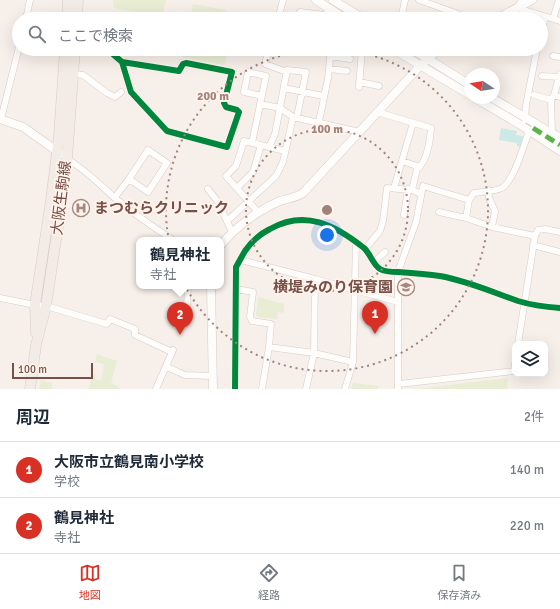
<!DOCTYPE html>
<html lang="ja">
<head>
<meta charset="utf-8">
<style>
  :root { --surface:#fff; --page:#f2f2f3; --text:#1f2937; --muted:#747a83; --line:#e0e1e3; --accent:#d93025 }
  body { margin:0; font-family:Signika,"Noto Sans JP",sans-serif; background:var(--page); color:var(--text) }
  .controls { position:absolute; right:12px; bottom:12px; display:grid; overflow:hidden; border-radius:8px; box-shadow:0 4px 16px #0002 }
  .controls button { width:36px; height:36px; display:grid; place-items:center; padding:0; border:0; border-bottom:1px solid var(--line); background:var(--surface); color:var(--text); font:20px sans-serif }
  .compass { position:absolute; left:464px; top:68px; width:36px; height:36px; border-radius:50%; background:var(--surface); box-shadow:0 4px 16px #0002; rotate:282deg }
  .scale { position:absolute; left:12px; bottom:10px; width:81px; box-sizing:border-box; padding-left:4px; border:2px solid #775048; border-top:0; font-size:11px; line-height:14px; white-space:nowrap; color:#775048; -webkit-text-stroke:3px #fff3eb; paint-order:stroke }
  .you { position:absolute; left:327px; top:235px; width:14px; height:14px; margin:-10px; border:3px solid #fff; border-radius:50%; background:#1a73e8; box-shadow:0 0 0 6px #1a73e833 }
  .badge { display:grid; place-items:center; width:26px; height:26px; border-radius:50%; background:var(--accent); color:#fff; font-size:13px; font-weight:700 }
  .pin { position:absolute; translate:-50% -33px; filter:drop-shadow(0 1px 2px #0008) }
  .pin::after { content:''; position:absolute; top:21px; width:14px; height:12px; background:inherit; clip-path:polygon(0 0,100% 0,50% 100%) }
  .popup { position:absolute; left:136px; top:237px; width:88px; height:52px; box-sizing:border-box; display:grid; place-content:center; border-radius:8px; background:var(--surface); filter:drop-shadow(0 1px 3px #0005); font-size:13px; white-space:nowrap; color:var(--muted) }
  .popup b { font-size:15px; color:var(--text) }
  .popup::after { content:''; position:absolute; left:50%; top:100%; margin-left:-8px; border:8px solid transparent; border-top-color:var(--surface) }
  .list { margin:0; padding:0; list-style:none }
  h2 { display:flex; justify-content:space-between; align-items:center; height:52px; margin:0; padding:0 16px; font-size:17px }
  h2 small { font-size:13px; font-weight:400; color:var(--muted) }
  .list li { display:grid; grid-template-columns:26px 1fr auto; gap:12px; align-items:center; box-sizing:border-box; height:56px; padding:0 16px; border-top:1px solid var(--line) }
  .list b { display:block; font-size:15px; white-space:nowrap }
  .list p { margin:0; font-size:13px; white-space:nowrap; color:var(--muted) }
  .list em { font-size:13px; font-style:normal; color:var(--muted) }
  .icon { flex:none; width:22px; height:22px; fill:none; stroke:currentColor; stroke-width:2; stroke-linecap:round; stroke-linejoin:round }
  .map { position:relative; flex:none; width:560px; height:389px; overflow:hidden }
  .search { position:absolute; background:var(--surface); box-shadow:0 4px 16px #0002; left:12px; right:12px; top:12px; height:44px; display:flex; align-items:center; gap:10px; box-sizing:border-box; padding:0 14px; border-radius:22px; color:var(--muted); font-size:15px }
  .sheet { height:164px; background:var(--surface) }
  nav { display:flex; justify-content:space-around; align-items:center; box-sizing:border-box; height:56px; border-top:1px solid var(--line); background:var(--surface); font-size:11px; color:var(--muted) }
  nav a { display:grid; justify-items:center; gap:2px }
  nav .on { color:var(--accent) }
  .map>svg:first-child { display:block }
</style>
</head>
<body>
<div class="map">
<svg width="560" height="389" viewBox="0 0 560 389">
  <rect width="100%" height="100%" fill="#f7efea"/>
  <path fill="#e8edd4" d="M113,0H166L162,17L114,8Z
    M193,4L226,10L225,13L235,15L234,19H190Z
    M184,49H228L225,65L183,57Z
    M465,49H489V50L466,55Z
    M258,297L284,304V313L278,312L277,319L257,317L256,315Z
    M97,354L117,361L111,383L122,389H89L92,374L95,375V379L101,381L104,364L95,362Z
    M508,378L507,389H416Z
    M41,380L52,383V389H39Z
    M353,383L378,386V389H351Z"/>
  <path fill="#cbe9e6" d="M501,128L517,131L516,135L523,136L521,147L517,146V143L499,140Z"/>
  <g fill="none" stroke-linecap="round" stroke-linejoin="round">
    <g stroke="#d6cbc6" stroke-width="5.5">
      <path id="pedestrian" d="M533,128L560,145"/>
    </g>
    <g stroke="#d6cbc6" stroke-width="7">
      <path id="minor" d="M419,0L472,19
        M522,0L517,8L560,21
        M300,12L325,15L330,9
        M26,19L30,0
        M278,19L283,0
        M401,19L405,0
        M553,19L559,0
        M541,32L545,17
        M107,49L122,62L179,71L183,64L186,63L232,72L224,103L226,107L237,110L239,112L227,147L167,131L131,92L122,62
        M269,49L265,64L287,72
        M72,50L83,52L106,49
        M330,56L350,59
        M553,56L560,57
        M329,69L347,71
        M73,74L83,75L107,93L115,97L121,92
        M542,76L560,77
        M359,82L379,86
        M359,87L362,49
        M284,88L323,96
        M534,95L551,100L554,95L560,97
        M554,95L560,74
        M551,100L552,134
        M260,104L280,108L293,117L360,132
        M377,112L431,128C430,140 428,161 417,169L412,190
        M1,119L19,47
        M525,120L526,105L537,49
        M319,122L328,78L331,49
        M252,143L266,76L248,72L244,92L262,96
        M269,147L275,134L287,70L306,72L297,117
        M67,159C85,169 99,184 115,198C133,213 153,227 173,240
        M402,161L420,167
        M237,188L253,172L261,145
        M394,188L413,123
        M208,189L218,202L232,232
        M488,190L489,198L495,211L492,227
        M115,197L129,179L148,150L167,163L148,192L129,179
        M439,212L466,218L492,227L535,236
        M259,213L226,176L236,166L244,141L285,151
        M404,215L408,189
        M466,218L469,200
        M227,221L276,176L283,162L293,117
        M533,245L560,252
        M365,249L380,231L383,221L387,188L412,190L421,194
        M241,260L315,279L314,353L306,389
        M374,262L385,252
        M315,279L398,302
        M236,289L253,292L250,317L252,321L271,324L269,347L262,389
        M0,298L35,305L46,306L107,324L110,319L135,329V335L172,352
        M181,327L187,306L188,286
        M518,344L535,236L538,230L545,229L560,232
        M269,347L314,353L353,362
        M167,367L185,375L213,376
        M399,384L514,371L515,364
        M156,389L173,350
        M235,389L236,267C239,262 242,256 245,251C251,242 260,234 270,229C305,209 335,225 364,248C370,253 373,265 380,269C385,272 392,272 398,272C412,273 426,274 440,276C468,281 492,292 518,301C531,305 546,307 560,308
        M345,389L353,362L356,242
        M398,389V272L416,222L423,186L469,200L474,193C481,192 497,191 502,188C515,179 523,146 529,132"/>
    </g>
    <g stroke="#d6cbc6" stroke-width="9">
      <path id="tertiary" d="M316,0L346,19
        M333,0L364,19
        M496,19L532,0
        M393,49L470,95
        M412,49L470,85
        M475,98L519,124L560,151
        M492,98L560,138
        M0,119L23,127L61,154
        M221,245C236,227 258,210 280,201C288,198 296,198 303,193L420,66L439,49
        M211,286L213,389"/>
    </g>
    <g stroke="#d9ccc9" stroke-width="11">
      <path id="primary" d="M67,19L68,0
        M77,19L78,0
        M36,333L35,305L51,200L59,136L65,49
        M30,389L36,345L46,306L62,200L67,159L75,49"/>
    </g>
    <use href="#pedestrian" stroke="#fefdfc" stroke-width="4.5"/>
    <use href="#minor" stroke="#fefdfc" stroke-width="6"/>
    <use href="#tertiary" stroke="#fefdfc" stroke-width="8"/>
    <use href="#primary" stroke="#f3ebe5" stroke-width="10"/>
    <path stroke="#5ab447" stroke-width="5" stroke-dasharray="10 5" stroke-linecap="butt" d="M533,128L560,145"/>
    <g stroke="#fff3eb" stroke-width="8">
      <path id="cycleway" d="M107,49L122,62L179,71L183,64L186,63L232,72L224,103L226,107L237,110L239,112L227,147L167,131L131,92L122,62
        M235,389L236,267C239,262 242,256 245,251C251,242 260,234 270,229C305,209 335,225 364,248C370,253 373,265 380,269C385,272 392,272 398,272C412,273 426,274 440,276C468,281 492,292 518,301C531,305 546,307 560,308"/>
    </g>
    <use href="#cycleway" stroke="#00873e" stroke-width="6"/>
  </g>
  <g fill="none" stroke="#a0827b" stroke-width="2" stroke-dasharray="2 4">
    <circle cx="327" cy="210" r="81"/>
    <path d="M328 49A161 161 0 1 1 326 49"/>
  </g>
  <defs>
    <g id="hospital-ring" transform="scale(0.9)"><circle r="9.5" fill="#fff3eb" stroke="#a48881" stroke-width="1.5"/><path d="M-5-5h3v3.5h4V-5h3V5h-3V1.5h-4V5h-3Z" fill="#a48881"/></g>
    <g id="school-ring" transform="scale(0.9)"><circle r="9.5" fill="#fff3eb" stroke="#a48881" stroke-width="1.5"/><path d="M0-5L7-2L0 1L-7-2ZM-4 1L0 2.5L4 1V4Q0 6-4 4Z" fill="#a48881"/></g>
  </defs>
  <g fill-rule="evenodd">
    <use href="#hospital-ring" x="81" y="208"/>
    <use href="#school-ring" x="406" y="287"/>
  </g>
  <g text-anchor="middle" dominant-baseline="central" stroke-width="4" stroke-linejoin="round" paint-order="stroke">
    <g font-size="15" fill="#775048" stroke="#fff3eb">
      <text transform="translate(61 198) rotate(-83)">大阪生駒線</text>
    </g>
    <g font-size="15" font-weight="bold" fill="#775048" stroke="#fff3eb" text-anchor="start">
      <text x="94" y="208">まつむらクリニック</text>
      <text x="393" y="287" text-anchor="end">横堤みのり保育園</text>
    </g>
  </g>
  <circle cx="327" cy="210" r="6" fill="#a0827b" stroke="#fff3eb" stroke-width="2"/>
  <g font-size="12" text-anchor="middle" font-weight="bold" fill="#a0827b" stroke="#fff3eb" stroke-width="4" stroke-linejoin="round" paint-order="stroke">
    <text x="213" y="100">200 m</text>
    <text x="327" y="133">100 m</text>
  </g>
</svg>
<div class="controls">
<button><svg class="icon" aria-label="layers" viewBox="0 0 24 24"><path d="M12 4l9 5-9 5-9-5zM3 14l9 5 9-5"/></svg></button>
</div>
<svg class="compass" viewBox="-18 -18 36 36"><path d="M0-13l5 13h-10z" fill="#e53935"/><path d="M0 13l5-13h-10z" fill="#747a83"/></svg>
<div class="scale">100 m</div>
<div class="you"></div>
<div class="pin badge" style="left:375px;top:334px">1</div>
<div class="pin badge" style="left:180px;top:335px">2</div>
<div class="popup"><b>鶴見神社</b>寺社</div>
<div class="search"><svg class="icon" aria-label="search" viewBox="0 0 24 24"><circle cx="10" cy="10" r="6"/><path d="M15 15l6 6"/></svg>ここで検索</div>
</div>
<section class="sheet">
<h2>周辺<small>2件</small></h2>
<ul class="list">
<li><span class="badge">1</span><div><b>大阪市立鶴見南小学校</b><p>学校</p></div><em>140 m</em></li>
<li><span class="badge">2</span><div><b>鶴見神社</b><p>寺社</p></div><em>220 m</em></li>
</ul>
</section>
<nav>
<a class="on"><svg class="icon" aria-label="map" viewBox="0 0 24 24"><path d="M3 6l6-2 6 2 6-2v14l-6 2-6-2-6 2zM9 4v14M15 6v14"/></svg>地図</a>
<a><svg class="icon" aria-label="directions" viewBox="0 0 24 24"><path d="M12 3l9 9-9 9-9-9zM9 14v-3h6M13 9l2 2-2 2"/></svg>経路</a>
<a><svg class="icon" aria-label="saved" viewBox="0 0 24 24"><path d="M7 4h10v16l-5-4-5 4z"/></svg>保存済み</a>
</nav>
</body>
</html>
